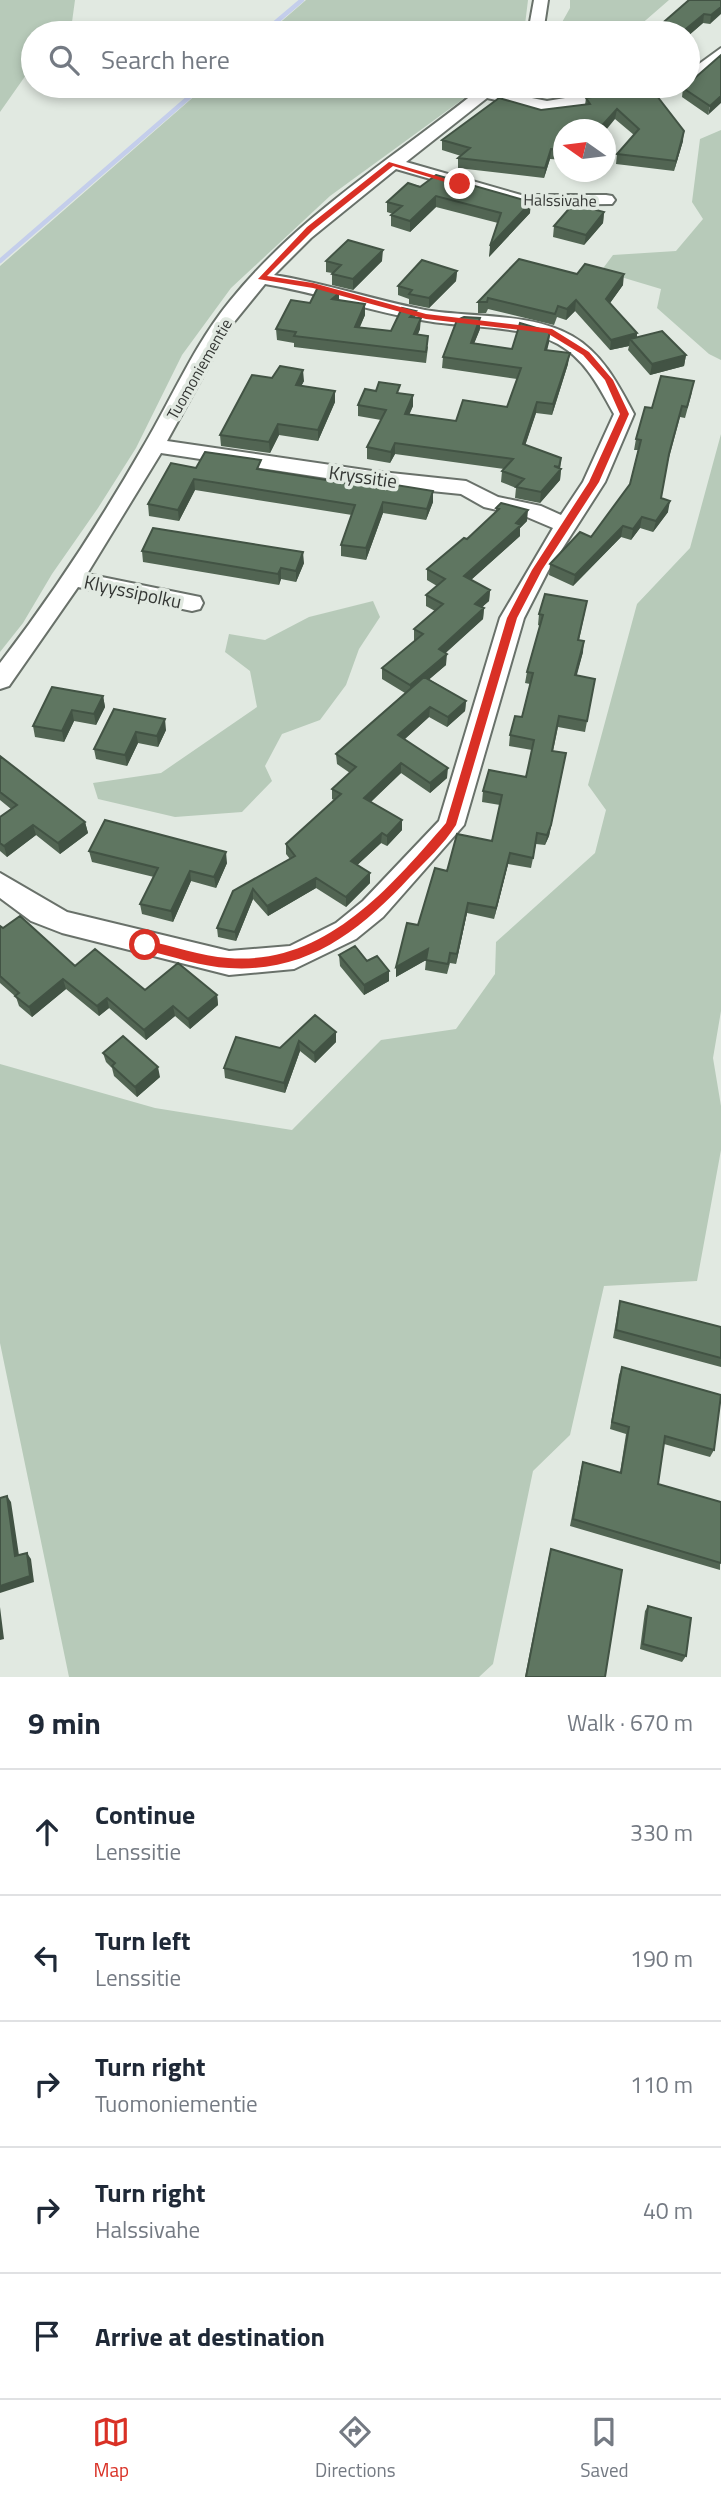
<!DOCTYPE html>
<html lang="en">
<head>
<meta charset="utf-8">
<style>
  :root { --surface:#fff; --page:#f6f6f7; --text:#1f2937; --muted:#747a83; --line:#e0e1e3; --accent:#d93025 }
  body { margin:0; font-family:"Titillium Web",sans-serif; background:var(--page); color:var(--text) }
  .compass { position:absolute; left:553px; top:119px; width:63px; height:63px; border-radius:50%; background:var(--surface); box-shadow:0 4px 10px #0003; rotate:284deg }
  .stop { position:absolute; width:21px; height:21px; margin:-16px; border:5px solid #d93025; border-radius:50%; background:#fff }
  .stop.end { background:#d93025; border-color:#fff; box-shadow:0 2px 7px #0008 }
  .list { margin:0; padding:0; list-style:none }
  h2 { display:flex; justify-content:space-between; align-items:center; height:91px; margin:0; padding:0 28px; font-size:30px }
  h2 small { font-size:23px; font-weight:400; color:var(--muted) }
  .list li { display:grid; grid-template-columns:46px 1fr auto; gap:21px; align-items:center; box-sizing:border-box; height:126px; padding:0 28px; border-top:2px solid var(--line) }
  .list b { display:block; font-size:26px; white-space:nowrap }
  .list p { margin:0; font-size:23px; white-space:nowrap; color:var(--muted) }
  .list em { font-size:23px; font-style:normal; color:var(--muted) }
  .icon { flex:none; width:38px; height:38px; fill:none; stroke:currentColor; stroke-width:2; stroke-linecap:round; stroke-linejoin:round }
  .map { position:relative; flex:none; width:721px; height:1677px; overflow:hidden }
  .search { position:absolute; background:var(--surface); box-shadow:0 4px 10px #0003; left:21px; right:21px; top:21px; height:77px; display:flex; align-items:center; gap:18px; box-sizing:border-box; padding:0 24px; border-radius:38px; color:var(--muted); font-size:26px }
  .sheet { height:721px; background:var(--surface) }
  nav { display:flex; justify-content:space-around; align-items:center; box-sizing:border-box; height:98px; border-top:2px solid var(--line); background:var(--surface); font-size:19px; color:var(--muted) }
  nav a { display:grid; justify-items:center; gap:4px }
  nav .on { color:var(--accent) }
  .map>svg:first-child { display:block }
</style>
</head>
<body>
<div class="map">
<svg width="721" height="1677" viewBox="0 0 721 1677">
  <rect width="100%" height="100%" fill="#e1e9e1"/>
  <path fill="#b7cab9" d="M0,0H75L72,22L66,33H33V65L0,112Z
    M306,0H528L524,33H268Z
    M570,0H669L631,33H556L570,8Z
    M206,86H481L330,196L231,288L182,355L136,448L98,508L52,574L23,623L0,652V266Z
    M721,130V360L709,354L657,308L661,289L601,271L613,255L676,251L703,219L692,202L700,139Z
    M721,434V1011L713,1058L721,1106V1150L697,1281L604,1286L570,1435L533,1471L493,1664L479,1677H69L0,1343V1064L155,1108L292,1130L381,1040L456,1029L495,974L496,942L595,853L606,810L588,785L637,604L690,548Z
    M373,601L380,617L359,649L346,685L320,720L282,734L265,766L272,781L242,812L175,817L98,799L93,783L161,773L257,707L250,671L225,652L229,634L265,640L309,617Z"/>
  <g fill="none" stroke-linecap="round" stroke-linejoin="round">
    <path stroke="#c4ceeb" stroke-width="4.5" d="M263,33L302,0
      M0,261L202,86"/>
    <g stroke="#69716a" stroke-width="4">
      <path id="minor" d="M534,0H548L543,33H528Z
        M721,48V61L688,85V72Z
        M483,86H500L496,91L547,101L638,86H673L665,91L547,111L487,98L406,162L521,195H606L612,196L615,200L612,204L520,205L396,169L311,238L274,275C325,283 374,300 425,310C471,318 530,312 572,336C602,353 618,384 634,414L605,482L548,571L524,618L464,825L383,917L356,939L294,969L229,975L62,933L31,921L0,898V873L67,912L229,951L290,946L336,923L363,901L439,821L500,618L553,528L527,517L484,507L461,494L372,485L161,453L87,574L200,597L203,603L200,609L192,611L78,587L9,686L0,689V663C53,594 100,522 143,447C172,398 194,345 230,301C300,214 397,156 483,86ZM265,284C319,293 372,312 427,321C466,328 524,325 558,344C586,360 599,387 614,414L583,482L561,515L541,506L498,497L466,481L372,471L167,441L230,327Z"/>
    </g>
    <use href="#minor" fill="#fff" fill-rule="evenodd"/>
  </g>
  <path fill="#526553" d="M721,0L710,24L703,23L688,36V33H657L658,27Z
    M721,55L708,115L682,97L683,88Z
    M569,86H624L575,94Z
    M650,87L683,141L674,171L616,164L617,154L634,135L615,119L564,130V160L550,159L544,178L458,168V158L461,156L442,150V140L541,110L585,105L586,98Z
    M408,183L530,213L489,257L498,223L436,207L410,232L391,226V215L393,214L387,212V202Z
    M604,212L603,223L584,245L553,237L554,226Z
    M519,259L577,274L623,285L610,303L637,333V338L686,355L684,366L650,375L628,350L629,346L610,350L575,311L566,320L557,317L554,325L488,309L486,313H478V302Z
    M326,261H382L353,290L332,285V273L326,272Z
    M457,271L456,281L429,308L409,304V299L398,295V286Z
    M339,293V300L365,304V315L360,327L391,331L416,311L415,318L420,329L418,334L428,347L426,363L294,347V343L277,340L276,329L310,303Z
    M480,329L474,343L512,349L550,332L547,350L568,364L552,415L536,413L525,445L561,469L560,480L540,503L515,498L516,488L501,482L502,471L504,469L395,454L390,463L367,459V447L381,420L358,416V405L400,393L413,395V406L409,414L456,421L507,407L517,379L442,368L443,357Z
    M272,378L304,381L301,386L335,391V402L318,441L279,435L270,453L221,446L220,435Z
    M692,392L685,418L680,417L667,465L661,498L668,512L653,532L640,528L631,540L621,537L573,586L549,575L550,564L591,537L630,484L638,450H634L636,439Z
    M196,468L262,469L376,488L433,491V502L426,520L383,513L366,560L341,556V545L352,515L195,490L179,521L149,516L148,504Z
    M496,508L527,521L520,528V536L471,580L490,590L489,601L482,607L484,608L483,619L445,653L446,665L429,679L466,701L465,711L447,727L429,717L405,739L447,778L430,793L401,773L371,802L402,820V830L387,846L381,843L357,865L370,883L346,907L316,888L268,916L253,899L236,941L218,937L217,928L233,891L290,859L286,854V844L334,800L332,799V789L350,773L337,764L336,754L405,693L382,679V668L415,640H414V629L435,611L426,606V595L437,586L427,580V569L467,539L496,512Z
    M142,551L304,563L296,582L281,579L279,585L143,562Z
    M585,612L579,640L583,652L576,676L593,690L585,732L558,727L553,751L564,764L549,836L545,845L536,844L531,868L508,864L494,919L467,913L456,964L450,963L447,974L425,970L426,960L396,977V967L447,871L492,841L500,805L482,802L483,791L526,777L532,750L509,746L510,735L522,717L530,684L525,683L527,672L540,626L538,625L539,614Z
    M103,696L105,707L96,725L74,721L64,742L35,737L33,726Z
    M114,709L166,730L158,747L138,743L127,766L96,759L94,749Z
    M0,756L85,822L88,833L60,854L36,835L7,857L0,851V817L11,809L0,800Z
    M89,851L227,863L216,888L191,881L173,922L142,914L140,904L154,877L92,862Z
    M0,926L3,928L75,966L145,990L217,995L218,1005L190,1029L175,1016L146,1040L109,1008L99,1016L66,989L32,1017L19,1006L16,997L0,983Z
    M339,955L389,971V981L364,995L340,966Z
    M315,1015L336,1032V1042L315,1063L300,1051L285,1093L225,1078L224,1068L280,1048Z
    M103,1053L160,1077L137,1097L114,1076L112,1068L106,1062Z
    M620,1301L721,1327V1367L613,1338L618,1310Z
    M622,1367L714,1450L710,1457L664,1444L658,1484L721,1502L720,1570L570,1526L581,1469L583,1462L620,1473L626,1434L610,1429L619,1375Z
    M551,1549L605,1677H525L549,1556Z
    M648,1606L686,1656L682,1662L640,1649L645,1611Z"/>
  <path fill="#425344" d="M721,0V14L710,24L711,15Z
    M704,14L703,23L688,36V33H681Z
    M576,86H624L575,94Z
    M721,96V103L708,115L710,106Z
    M617,109L615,119L606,130H598Z
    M684,131L683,141L674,171L676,161Z
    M551,149L550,159L544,178L545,168Z
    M436,196V207L410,232V221Z
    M531,202L530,213L489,257L490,246Z
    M604,212L603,223L584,245L586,235Z
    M383,250L382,261L353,290V279Z
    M457,271L456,281L429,308V298Z
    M624,274L623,285L605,310L606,299Z
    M339,293V303L332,299Z
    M576,300L575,311L566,320L567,309Z
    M365,304V315L355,337V327Z
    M421,318L420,329L413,345L414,334Z
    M480,318V329L470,354L471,343Z
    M550,332L549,343L544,361L545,350Z
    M637,333L636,344L630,339L629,346L610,350L611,340Z
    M570,353L568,364L552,415L553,404Z
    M686,355L684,366L650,375L652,364Z
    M303,370L304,381L296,396V385Z
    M335,391V402L318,441V430Z
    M413,395V406L405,425V414Z
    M537,402L536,413L522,455L523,444Z
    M278,424L279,435L270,453L269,442Z
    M395,443V454L390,463L391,452Z
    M561,458L560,471L561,469L560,480L540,503L541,492L559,467Z
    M194,479L195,490L179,521L178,510Z
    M433,491V502L426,520L427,509Z
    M670,501L668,512L653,532L656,521Z
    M383,502V513L366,560V548Z
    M528,510L527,521L520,528V536L463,587L464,576Z
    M642,517L640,528L631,540L633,529Z
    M623,526L621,537L573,586L575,575Z
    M303,552L304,563L296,582V571Z
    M281,568V579L279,585L278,574Z
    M490,590L489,601L474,614L475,604Z
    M484,608L483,619L438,660L439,649Z
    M584,641L583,652L574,686L575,675Z
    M447,654L446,665L410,696V685Z
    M103,696L105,707L96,725L94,714Z
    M466,701L465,711L447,727L448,717Z
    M430,707L429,717L398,745V735Z
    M72,710L74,721L64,742L62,731Z
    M165,719L166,730L158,747L157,736Z
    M136,732L138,743L127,766L125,755Z
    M401,763V773L364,808V798Z
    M564,764L549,836L545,845L547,835Z
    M448,768L447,778L430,793V783Z
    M402,820V830L387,846V836Z
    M85,822L88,833L60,854L58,843Z
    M33,825L36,835L7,857L4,846Z
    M382,833L381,843L351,871V861Z
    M226,852L227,863L216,888L214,877Z
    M510,853L508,864L494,919L496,908Z
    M190,871L191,881L173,922L171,911Z
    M370,873V883L346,907V897Z
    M316,878V888L268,916L267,906Z
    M253,889V899L236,941L235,932Z
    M468,903L467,913L456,964L457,954Z
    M428,949V959L396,977V967Z
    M389,971V981L364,995V985Z
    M63,979L66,989L32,1017L29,1007Z
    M217,995L218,1005L190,1029L188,1019Z
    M107,998L109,1008L99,1016L97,1006Z
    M173,1006L175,1016L146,1040L144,1030Z
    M336,1032V1042L315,1063L314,1053Z
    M299,1041L300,1051L285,1093L284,1083Z
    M158,1067L160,1077L137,1097L135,1087Z
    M7,1496L11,1502L20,1562L15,1556Z
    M27,1553L31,1559L34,1582L0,1593V1586Z
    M0,1607L4,1639L0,1640Z"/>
  <path fill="#5f7661" stroke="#425344" stroke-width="2" d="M689,0H721V7L711,15L704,14L681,33L658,27Z
    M721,55V96L710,106L683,88L688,86V84Z
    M650,87L684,131L676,161L617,154L639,129L617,109L598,130H564V150L551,149L545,168L458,158L470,148L442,140L499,98L541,110L590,104L586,98Z
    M436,175L531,202L490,246L501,213L436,196L410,221L391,215L402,206L387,202L408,183L420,187Z
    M573,204L604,212L586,235L554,226Z
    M348,240L383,250L353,279L332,274L341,265L326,261Z
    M519,259L577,274L585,264L624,274L606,299L637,333L611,340L576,300L567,309L558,306L555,314L488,298L487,302H478Z
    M422,260L457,271L429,298L409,294L412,290L398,286Z
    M318,287L339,293L332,299L365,304L355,327L391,331L402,308L416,311L410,317L421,318L414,334L428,336L426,352L294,336L296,332L276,329L291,300L310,303Z
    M464,317L480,318L471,343L512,349L520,323L550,332L545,350L570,353L553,404L537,402L523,444L561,458L559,467L554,466L561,469L541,492L516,487L524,479L502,471L513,459L395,443L391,452L367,447L386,410L358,405L365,389L376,391L379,382L400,385L397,393L413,395L405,414L456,421L463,400L507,407L521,368L443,357L457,320Z
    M662,331L686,355L652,364L630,339Z
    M280,366L303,370L296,385L335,391L318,430L278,424L269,442L220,435L252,375L272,378Z
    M661,376L694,381L687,407L682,406L669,454L661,498L670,501L656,521L642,517L633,529L623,526L575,575L550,564L580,532L591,537L630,484L641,440L636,439L645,407L652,408Z
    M205,452L261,460L257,469L376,488L378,482L433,491L427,509L383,502L366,548L341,545L355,505L194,479L178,510L148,504L171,463L196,468Z
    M501,503L528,510L516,523L521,525L464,576L490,590L475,604L484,608L439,649L447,654L410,685L382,668L423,634L414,629L443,604L426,595L445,579L427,569L464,538L467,539L499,509L496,508Z
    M153,528L303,552L296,571L281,568L278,574L142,551Z
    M545,594L587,601L578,640L584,641L575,675L595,679L587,721L559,716L552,751L566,753L551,825L547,835L537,833L533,858L510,853L496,908L468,903L457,954L450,953L448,964L426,960L428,949L396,967L407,923L418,925L435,868L447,871L457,834L492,841L502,795L483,791L489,770L526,777L534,740L510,735L515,716L522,717L533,673L527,672L543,615L539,614Z
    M424,677L466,701L448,717L430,707L398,735L448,768L430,783L401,763L364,798L402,820L387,836L382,833L351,861L370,873L346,897L316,878L267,906L253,889L235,932L217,928L233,891L295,856L286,844L341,794L332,789L356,767L336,754Z
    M52,687L103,696L94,714L72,710L62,731L33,726Z
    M114,709L165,719L157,736L136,732L125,755L94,749Z
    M0,756L85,822L58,843L33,825L4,846L0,843V817L17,805L0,792Z
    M105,820L226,852L214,877L190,871L171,911L140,904L158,868L89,851Z
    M20,916L75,966L95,949L145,990L178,963L217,995L188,1019L173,1006L144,1030L107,998L97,1006L63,979L29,1007L15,996L19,993L0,976V926L3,928Z
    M355,946L367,961L377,956L389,971L364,985L339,955Z
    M315,1015L336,1032L314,1053L299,1041L284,1083L224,1068L236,1037L280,1048Z
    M123,1036L158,1067L135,1087L112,1066L115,1063L103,1053Z
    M620,1301L721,1327V1358L616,1330Z
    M622,1367L721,1395L714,1450L665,1436L658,1484L721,1502V1563L573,1519L583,1462L621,1473L629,1427L612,1422Z
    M7,1496L15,1556L27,1553L30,1576L0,1586V1498Z
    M551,1549L622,1570L605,1677H526Z
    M648,1606L691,1618L686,1656L643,1644Z"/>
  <path fill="#d93025" d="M389,162L464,184L458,186L393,166L313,230L267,276L313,283L426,314L552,329L589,352L613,380L629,414L599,482L542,570L517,618L456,825C444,844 426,861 410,877C360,931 307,973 229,968C202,967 172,956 145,950L139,945L145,940C172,946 201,956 228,958C324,966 389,889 446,823L507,618L532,570L589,482L620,414L605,380L583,355L547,333L426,319L313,288L258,279L307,227Z"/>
  <g text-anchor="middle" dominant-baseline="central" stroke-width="7" stroke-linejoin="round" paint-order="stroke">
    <g font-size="16" fill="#343734" stroke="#e1e9e1">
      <text transform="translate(560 200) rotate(1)">Halssivahe</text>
      <text transform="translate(199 369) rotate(-60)">Tuomoniementie</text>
    </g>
    <g font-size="19" fill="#343734" stroke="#e1e9e1">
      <text transform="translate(363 476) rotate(8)">Kryssitie</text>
      <text transform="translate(133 591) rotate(12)">Klyyssipolku</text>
    </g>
  </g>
</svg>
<svg class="compass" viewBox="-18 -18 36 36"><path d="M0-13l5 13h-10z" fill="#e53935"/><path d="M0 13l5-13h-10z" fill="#747a83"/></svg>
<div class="stop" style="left:145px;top:945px"></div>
<div class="stop end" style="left:460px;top:184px"></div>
<div class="search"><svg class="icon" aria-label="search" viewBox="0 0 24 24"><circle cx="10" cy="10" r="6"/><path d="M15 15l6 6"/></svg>Search here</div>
</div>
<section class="sheet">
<h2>9 min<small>Walk · 670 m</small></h2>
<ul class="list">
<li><svg class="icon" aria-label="ahead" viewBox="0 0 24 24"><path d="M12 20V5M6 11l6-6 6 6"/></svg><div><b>Continue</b><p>Lenssitie</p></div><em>330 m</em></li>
<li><svg class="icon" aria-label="left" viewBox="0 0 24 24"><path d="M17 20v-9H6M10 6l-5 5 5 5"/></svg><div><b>Turn left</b><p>Lenssitie</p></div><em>190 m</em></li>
<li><svg class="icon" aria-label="right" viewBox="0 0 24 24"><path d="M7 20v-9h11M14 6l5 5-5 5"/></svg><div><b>Turn right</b><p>Tuomoniementie</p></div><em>110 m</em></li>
<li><svg class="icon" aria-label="right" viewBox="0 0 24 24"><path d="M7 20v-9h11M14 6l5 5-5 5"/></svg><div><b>Turn right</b><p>Halssivahe</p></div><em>40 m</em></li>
<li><svg class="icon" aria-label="arrive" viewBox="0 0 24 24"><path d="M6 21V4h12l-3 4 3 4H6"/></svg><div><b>Arrive at destination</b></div></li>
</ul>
</section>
<nav>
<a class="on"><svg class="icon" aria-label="map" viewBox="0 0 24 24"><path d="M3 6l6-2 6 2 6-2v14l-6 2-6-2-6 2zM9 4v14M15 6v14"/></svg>Map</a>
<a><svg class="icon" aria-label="directions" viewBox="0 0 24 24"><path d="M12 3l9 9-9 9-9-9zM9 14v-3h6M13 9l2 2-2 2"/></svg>Directions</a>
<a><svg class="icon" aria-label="saved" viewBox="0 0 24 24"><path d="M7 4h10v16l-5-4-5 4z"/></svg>Saved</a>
</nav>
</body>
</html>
